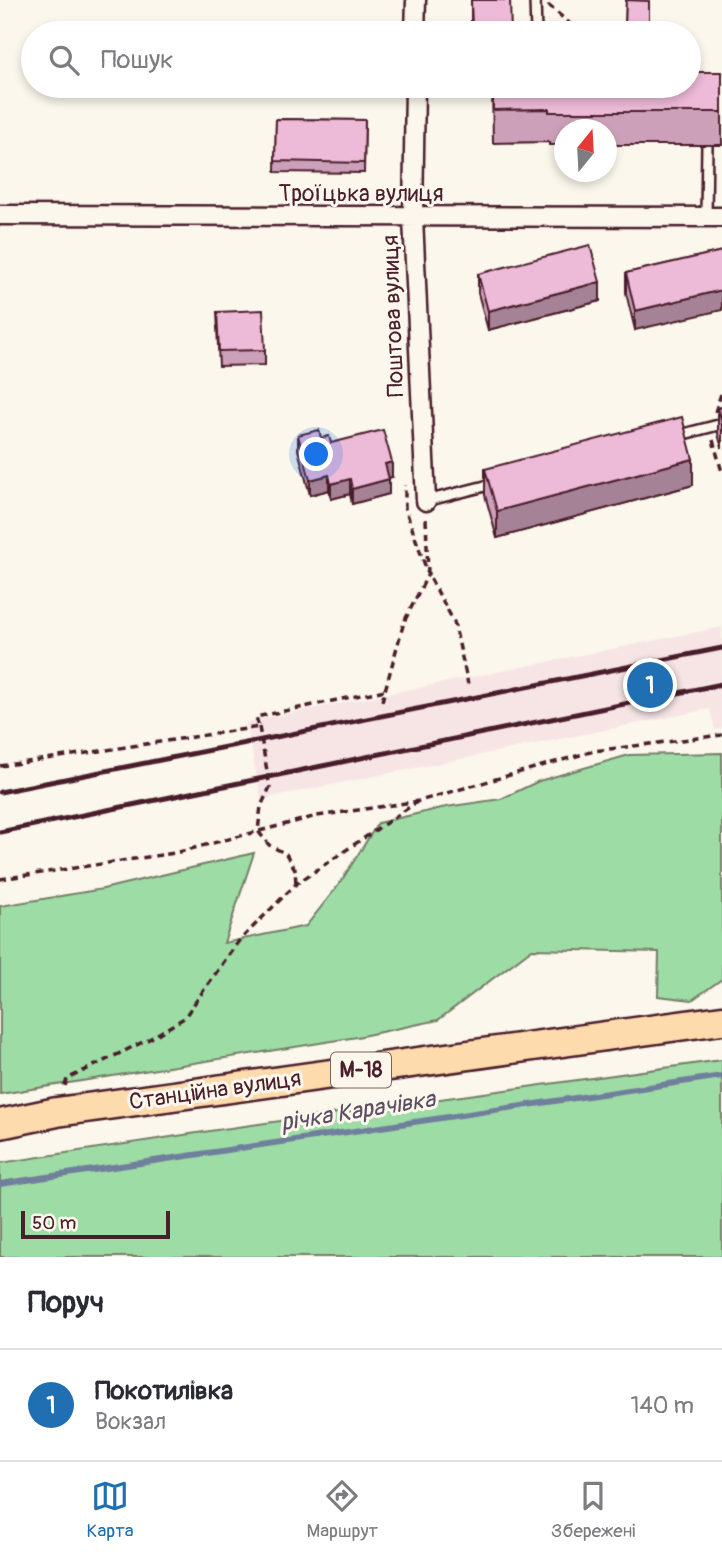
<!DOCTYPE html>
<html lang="uk">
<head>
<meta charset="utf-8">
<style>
  :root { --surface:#fff; --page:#f2f2f3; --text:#2b2b33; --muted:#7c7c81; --line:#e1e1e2; --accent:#1f6fb2 }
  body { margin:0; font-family:Pangolin,sans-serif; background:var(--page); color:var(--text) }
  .compass { position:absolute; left:554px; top:119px; width:63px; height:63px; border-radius:50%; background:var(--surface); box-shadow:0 4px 10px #0003; rotate:18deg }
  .scale { position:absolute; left:21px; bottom:18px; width:149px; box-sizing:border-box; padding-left:7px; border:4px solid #4a1f2b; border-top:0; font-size:19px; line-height:24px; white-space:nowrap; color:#4a1f2b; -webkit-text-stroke:5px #fbf7ec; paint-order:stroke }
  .you { position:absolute; left:317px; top:455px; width:24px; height:24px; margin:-18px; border:5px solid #fff; border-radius:50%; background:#1a73e8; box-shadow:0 0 0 10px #1a73e833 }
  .badge { display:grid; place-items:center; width:46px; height:46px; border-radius:50%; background:var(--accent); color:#fff; font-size:23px; font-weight:700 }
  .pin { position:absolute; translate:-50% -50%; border:4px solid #fff; box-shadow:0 2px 7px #0006 }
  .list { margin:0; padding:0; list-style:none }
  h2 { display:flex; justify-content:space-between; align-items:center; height:91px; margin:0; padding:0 28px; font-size:30px }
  h2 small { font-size:23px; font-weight:400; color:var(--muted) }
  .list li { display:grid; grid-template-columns:46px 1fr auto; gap:21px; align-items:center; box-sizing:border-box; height:112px; padding:0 28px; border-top:2px solid var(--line) }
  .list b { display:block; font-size:26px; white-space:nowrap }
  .list p { margin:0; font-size:23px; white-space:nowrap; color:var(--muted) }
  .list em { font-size:23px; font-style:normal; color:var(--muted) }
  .icon { flex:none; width:38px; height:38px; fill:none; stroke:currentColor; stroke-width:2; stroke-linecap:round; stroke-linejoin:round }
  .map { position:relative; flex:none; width:722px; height:1257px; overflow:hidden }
  .search { position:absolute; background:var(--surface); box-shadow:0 4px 10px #0003; left:21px; right:21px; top:21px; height:77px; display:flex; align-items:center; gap:18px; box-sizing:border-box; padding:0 24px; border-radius:38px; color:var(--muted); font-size:26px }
  .sheet { height:203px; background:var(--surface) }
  nav { display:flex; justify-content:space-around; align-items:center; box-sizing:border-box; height:98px; border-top:2px solid var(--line); background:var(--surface); font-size:19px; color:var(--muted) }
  nav a { display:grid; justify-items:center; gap:4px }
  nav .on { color:var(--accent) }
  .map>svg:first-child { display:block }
</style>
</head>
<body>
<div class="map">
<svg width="722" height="1257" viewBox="0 0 722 1257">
  <rect width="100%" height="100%" fill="#fbf7ec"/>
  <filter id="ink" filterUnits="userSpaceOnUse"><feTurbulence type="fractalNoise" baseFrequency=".0143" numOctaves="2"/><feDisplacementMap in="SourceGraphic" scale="14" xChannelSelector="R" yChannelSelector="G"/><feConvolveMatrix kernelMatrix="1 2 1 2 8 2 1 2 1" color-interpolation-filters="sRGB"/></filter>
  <g filter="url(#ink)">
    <path fill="#f7e5e6" d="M722,627V728L715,730L710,709L261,799L246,722Z"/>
    <path fill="#9edca5" stroke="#747e68" stroke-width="2" d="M722,753V979L692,1000L658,996L659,952L532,949L438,1020L357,1037L0,1094V906L103,889L254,853L224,943L306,926L340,883L378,823L446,807L501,799L539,781L629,755Z
      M722,1060V1257H0V1163L223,1129Z"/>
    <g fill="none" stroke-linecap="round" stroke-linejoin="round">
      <path stroke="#707f9c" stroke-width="6" d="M0,1184L722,1076"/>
      <g stroke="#4a1f2b" stroke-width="14">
        <path id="service" d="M535,0L536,33
          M706,217L707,145
          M676,436L722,424
          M426,501L497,483"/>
      </g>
      <g stroke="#4a1f2b" stroke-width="23">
        <path id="minor" d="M415,33L416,0
          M415,86L413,218L426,501
          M0,215L722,217"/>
      </g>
      <g stroke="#4a1f2b" stroke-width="33">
        <path id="trunk" d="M0,1124L57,1112L722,1020"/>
      </g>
      <path stroke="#4a1f2b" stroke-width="3.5" stroke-dasharray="7 5" stroke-linecap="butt" d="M548,5L581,33
        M715,412L722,391
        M713,440L722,472
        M426,519L428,574L454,622L468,684
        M382,701L404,622L428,574L405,508V485
        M259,727L270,787L261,806L258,831L269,845L286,854L295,869L296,884
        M0,766L259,727L256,717L385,690
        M0,879L175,853L317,816L419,801L594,751L722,735
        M65,1086L67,1079L151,1038L184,1018L238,942L296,884L417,802"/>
      <use href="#service" stroke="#fbf7ec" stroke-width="9"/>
      <use href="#minor" stroke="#fbf7ec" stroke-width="18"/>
      <use href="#trunk" stroke="#fedbac" stroke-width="28"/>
      <path stroke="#4a1f2b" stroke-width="5" d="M0,792L722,648
        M0,832L722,684"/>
    </g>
    <path fill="#cca0b9" stroke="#4a1f2b" stroke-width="2" d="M471,0L511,33H471Z
      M626,0L649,1V33H625Z
      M722,72V145H606V130H564V145H549V142L493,143L492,86Z
      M276,119L365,120L364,173L275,172Z
      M722,251L635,330L626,293V273Z
      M478,274L600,301L488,330L478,293Z
      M217,327L265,350V365L219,366Z
      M722,407V448L718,434V408Z
      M298,435L321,438L392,477L388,478L389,494L352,504L350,494L331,499L329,490L310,495L298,450Z
      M485,469L693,485L497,538L485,495Z"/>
    <path fill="#a68296" stroke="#4a1f2b" stroke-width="2" d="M600,282V301L488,330V311Z
      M722,290V310L635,330V311Z
      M693,459V485L497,538V511Z
      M392,462V477L385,479V464Z
      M329,475V490L310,495V480Z
      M350,479V494L331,499V484Z
      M389,479V494L352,504V489Z"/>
    <path fill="#edbad7" stroke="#4a1f2b" stroke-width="2" d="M471,0H510L511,33H477V28H472Z
      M626,0L649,1V29L625,28Z
      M689,72H722V112H549V109L493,110V86H689Z
      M276,119L365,120L364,163L275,161Z
      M590,245L600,282L488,311L478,274Z
      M722,251V290L635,311L626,273Z
      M263,310L265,350L219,351L217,312Z
      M722,407V422L718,408Z
      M682,417L693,459L497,511L485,469Z
      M319,430L321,438L329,436L331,443L383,430L392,462L385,464L389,479L352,489L350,479L331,484L329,475L310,480L298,435Z"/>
  </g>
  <g text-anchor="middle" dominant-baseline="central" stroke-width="6" stroke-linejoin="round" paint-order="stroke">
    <rect fill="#fbf7ec" stroke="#7f6065" stroke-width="2" x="331" y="1052.5" width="60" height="35" rx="5"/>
    <g font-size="21" font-weight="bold" fill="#4a1f2b">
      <text x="361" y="1070">М-18</text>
    </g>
    <g font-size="23" fill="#4a1f2b" stroke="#fbf7ec">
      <text x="361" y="193">Троїцька вулиця</text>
      <text transform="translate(393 316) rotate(-92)">Поштова вулиця</text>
      <text transform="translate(215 1090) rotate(-8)">Станційна вулиця</text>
    </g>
    <g font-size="24" font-style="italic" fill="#5d4f63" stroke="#fbf7ec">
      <text transform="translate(358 1111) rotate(-9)">річка Карачівка</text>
    </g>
  </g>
</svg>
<svg class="compass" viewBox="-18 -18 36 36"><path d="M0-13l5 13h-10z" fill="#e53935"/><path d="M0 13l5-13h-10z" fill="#7c7c81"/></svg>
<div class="scale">50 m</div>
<div class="you"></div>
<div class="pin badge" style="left:650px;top:685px">1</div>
<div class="search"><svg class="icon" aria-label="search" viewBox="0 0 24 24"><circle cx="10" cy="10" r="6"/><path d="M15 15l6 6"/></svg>Пошук</div>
</div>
<section class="sheet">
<h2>Поруч<small></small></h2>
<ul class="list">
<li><span class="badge">1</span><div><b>Покотилівка</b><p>Вокзал</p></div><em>140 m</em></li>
</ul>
</section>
<nav>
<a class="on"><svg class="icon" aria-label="map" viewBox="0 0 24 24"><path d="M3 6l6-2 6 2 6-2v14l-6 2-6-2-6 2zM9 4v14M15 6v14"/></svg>Карта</a>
<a><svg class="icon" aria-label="directions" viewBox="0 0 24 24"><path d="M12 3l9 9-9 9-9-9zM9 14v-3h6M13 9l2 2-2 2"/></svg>Маршрут</a>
<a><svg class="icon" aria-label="saved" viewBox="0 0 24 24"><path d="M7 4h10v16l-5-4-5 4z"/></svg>Збережені</a>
</nav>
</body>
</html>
